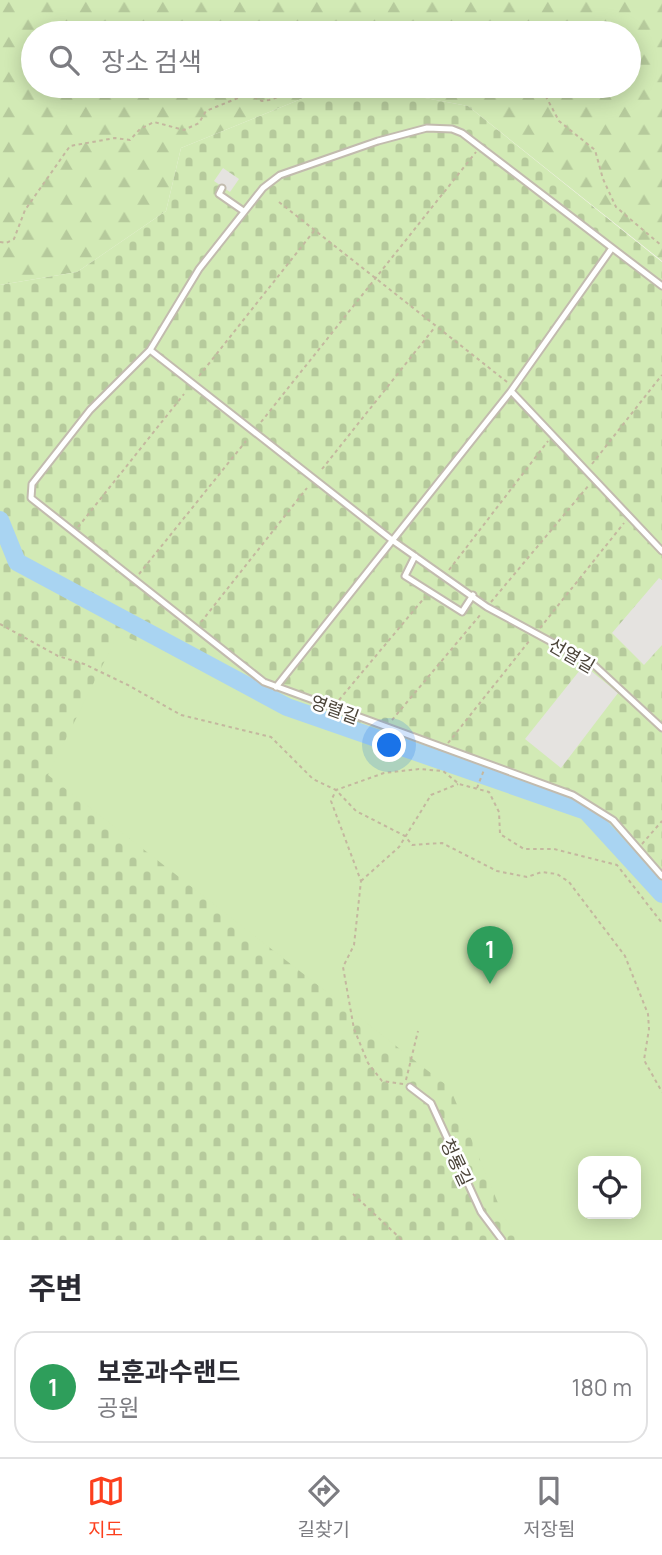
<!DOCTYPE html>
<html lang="ko">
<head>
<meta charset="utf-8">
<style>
  :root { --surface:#fff; --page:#f7f7f7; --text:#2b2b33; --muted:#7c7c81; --line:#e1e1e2; --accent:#fc3f1d }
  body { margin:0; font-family:Manrope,"Noto Sans KR",sans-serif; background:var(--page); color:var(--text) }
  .controls { position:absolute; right:21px; bottom:21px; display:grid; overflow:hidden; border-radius:14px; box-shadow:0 4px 18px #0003 }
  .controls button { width:63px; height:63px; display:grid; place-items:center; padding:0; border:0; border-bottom:2px solid var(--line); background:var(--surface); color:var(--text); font:35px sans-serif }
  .you { position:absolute; left:390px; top:746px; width:24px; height:24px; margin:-18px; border:5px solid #fff; border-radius:50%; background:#1a73e8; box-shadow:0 0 0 10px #1a73e833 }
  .badge { display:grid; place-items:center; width:46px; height:46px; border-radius:50%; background:var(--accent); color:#fff; font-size:23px; font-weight:700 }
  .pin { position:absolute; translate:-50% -58px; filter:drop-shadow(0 2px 4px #0008) }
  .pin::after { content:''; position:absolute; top:37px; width:24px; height:21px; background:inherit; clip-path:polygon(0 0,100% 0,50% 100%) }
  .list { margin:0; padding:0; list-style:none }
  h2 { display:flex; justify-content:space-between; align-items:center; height:91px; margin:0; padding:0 28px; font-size:30px }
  h2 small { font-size:23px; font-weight:400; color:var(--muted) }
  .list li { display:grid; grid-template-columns:46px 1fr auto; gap:21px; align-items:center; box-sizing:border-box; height:112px; margin:0 14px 14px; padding:0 14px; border:2px solid var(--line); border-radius:21px }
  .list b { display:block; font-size:26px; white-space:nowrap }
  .list p { margin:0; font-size:23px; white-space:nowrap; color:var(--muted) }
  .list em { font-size:23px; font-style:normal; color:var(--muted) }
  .icon { flex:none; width:38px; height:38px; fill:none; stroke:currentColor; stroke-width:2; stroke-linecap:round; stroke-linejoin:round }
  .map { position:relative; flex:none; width:662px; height:1240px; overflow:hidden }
  .search { position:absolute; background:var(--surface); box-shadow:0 4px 18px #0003; left:21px; right:21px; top:21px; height:77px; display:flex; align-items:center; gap:18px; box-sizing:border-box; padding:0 24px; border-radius:38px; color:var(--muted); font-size:26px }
  .sheet { height:217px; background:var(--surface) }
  nav { display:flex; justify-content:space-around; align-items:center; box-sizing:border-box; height:98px; border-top:2px solid var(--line); background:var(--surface); font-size:19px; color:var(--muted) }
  nav a { display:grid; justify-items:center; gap:4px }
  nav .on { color:var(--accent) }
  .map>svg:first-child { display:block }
</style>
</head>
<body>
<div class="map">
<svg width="662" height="1240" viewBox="0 0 662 1240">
  <defs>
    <pattern id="forest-firs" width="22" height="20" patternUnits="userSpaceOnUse" patternTransform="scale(1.75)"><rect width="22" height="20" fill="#d2eab5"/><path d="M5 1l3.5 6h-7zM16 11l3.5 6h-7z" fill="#b6ca9c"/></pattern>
    <pattern id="cemetery-stones" width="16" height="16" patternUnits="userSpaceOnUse" patternTransform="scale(1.75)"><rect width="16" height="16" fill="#d2eab5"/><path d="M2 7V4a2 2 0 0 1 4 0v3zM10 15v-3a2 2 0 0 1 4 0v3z" fill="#b6ca9c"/></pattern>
  </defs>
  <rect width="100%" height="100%" fill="#f6f3ec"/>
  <path fill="url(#forest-firs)" d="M0,0H662V261L468,106L361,86H629V33H33V86H333L181,148L166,211L77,272L0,285Z"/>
  <path fill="url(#cemetery-stones)" fill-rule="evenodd" d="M333,86H361L468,106L662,262V1240H0V285L77,272L166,211L181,148ZM583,1161H636V1214H583Z"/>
  <path fill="#d2eab5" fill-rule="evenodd" d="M118,634L610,824L662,880V1240H520L503,1215L450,1088L48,775ZM583,1161H636V1214H583Z"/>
  <path fill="#e5e3e0" d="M223,168L239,179L230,192L214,181Z
    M659,578L662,580V645L644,665L612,633Z
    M584,665L618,693L561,768L525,739Z"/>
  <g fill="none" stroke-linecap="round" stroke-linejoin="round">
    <path stroke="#a9d4f2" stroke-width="18" d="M0,520L17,562L287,707L586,811L662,894"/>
    <g stroke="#c2bbae" stroke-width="9">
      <path id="service" d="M222,188L219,194L242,210
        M662,286L462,133L452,129L427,128L378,141L280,175L263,188L199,269L150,350L90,410L32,484L31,498L264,682L573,795L613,820L662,876
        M150,350L392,540L487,607L594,665L662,728
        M511,391L612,248
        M415,556L405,576L462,612L473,595
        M276,687L511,391L662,551
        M410,1087L431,1103L481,1212L502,1240"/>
    </g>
    <path stroke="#c4b79f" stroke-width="2" stroke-dasharray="3.5 3.5" stroke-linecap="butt" d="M439,33H444
      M536,86L544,93L559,121L595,150L603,179L616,207L662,246
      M279,202L507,382
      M0,242L6,243L14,239L25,210L70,146L115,138L130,140L140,129L154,122L184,130L199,123L206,111L248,94L262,101L269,100L312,86
      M199,376L314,231
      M261,422L476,152
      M592,464L662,375
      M322,469L435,327
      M78,527L184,394
      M449,570L548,441
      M139,574L246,441
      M491,602L589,485
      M201,622L307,488
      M0,624L58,656L84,664L128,685L181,715L271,737L313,779L336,790L356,811L405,836L412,845L442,843L497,871L527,877L542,872L557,874L569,882L625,956L648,1014L649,1029L644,1060L662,1092
      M540,628L624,523
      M339,700L425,597
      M392,720L481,614
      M448,743L530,640
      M477,788L484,770
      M642,844L662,821
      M361,881L399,847L431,795L458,784
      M406,1080L418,1031
      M403,1084L382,1081L368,1063L354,1029L343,967L354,945L361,881L331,801L336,790L384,773L419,769L443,771L459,784L489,792L499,812L500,834L524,849H554L617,865L662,923
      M353,1194L402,1240"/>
    <use href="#service" stroke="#fff" stroke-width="5"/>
  </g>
  <g text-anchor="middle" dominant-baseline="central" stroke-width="5" stroke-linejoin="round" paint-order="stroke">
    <g font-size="18" fill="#4b4439" stroke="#fff">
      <text transform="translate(572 655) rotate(30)">선열길</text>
      <text transform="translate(335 709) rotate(20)">영렬길</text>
      <text transform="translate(457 1162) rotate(65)">청룡길</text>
    </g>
  </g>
</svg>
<div class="controls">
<button><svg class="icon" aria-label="locate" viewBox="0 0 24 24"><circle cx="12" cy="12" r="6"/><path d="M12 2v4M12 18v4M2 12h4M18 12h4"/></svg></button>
</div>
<div class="you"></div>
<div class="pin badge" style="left:490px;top:984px;background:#2e9e5b">1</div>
<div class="search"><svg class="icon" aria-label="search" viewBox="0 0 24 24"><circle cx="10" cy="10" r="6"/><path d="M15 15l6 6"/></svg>장소 검색</div>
</div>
<section class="sheet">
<h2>주변<small></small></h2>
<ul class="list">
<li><span class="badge" style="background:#2e9e5b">1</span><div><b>보훈과수랜드</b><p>공원</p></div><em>180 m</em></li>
</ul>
</section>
<nav>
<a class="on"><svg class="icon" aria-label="map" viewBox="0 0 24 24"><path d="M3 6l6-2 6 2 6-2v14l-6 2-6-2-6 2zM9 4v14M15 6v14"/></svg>지도</a>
<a><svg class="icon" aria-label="directions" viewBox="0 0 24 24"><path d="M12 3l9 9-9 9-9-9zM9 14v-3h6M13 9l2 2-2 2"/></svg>길찾기</a>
<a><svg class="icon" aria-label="saved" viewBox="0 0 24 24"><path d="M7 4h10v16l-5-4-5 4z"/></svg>저장됨</a>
</nav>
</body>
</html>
